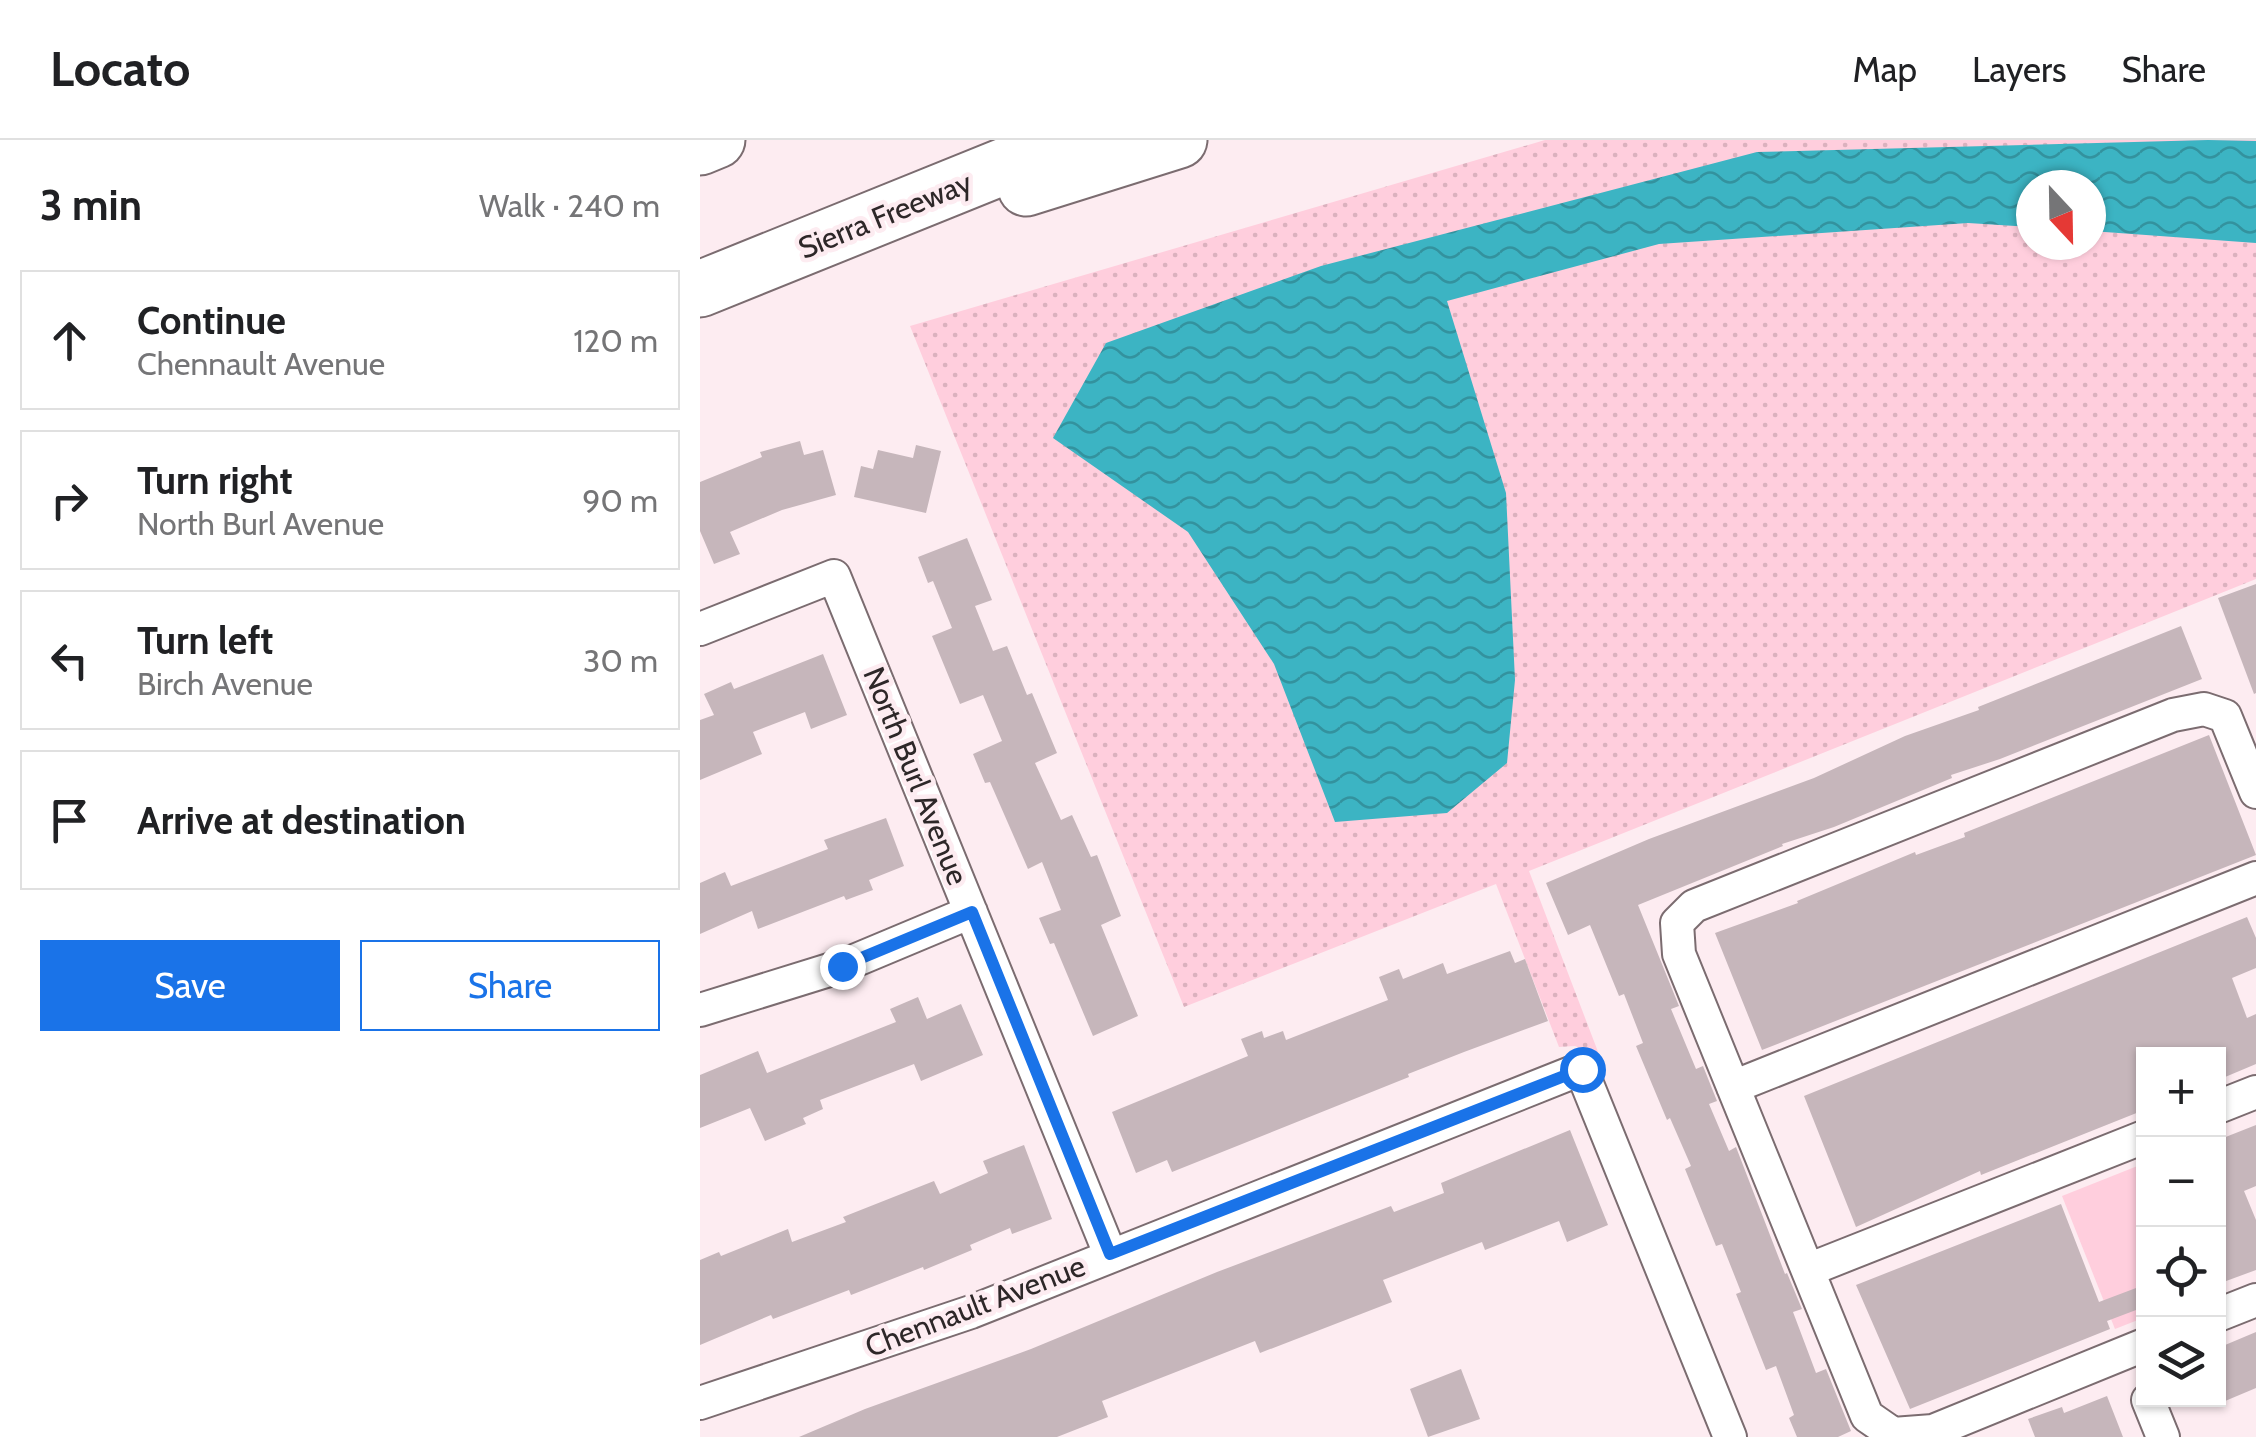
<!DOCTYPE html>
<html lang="en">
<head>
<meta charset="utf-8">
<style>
  :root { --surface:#fff; --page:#f6f6f6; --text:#202124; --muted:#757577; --line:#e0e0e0; --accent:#1a73e8 }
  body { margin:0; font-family:Cabin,sans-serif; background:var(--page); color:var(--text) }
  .controls { position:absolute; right:30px; bottom:30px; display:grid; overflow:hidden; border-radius:0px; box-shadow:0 2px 8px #0004 }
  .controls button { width:90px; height:90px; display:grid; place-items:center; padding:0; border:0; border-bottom:2px solid var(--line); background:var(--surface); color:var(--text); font:50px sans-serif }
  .compass { position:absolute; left:1316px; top:30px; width:90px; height:90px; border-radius:50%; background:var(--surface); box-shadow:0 2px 8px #0004; rotate:158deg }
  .stop { position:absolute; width:30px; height:30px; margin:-22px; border:8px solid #1a73e8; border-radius:50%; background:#fff }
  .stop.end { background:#1a73e8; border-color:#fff; box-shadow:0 2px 10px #0008 }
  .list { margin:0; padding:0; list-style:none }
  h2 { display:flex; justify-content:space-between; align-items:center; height:130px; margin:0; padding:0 40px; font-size:42px }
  h2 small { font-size:32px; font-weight:400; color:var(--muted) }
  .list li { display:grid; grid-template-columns:65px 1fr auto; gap:30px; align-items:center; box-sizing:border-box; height:140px; margin:0 20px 20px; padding:0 20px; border:2px solid var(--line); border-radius:0px }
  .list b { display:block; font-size:38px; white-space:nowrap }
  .list p { margin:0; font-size:32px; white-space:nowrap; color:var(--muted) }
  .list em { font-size:32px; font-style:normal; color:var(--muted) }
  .actions { display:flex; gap:20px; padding:30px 40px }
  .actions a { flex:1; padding:22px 0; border:2px solid var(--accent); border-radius:0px; text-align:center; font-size:35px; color:var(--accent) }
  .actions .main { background:var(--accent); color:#fff }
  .icon { flex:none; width:55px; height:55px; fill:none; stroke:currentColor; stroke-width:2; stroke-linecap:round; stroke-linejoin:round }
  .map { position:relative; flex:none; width:1556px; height:1297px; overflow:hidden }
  header { display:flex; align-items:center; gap:60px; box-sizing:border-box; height:140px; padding:0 50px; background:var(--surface); border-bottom:2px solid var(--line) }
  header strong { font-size:48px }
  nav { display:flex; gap:55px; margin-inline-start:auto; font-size:35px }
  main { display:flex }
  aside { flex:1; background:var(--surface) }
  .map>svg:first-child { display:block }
</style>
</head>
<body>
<header>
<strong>Locato</strong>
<nav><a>Map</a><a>Layers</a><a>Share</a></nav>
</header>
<main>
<aside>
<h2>3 min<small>Walk · 240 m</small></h2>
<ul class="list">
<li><svg class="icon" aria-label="ahead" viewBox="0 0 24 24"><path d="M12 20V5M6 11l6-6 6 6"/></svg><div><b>Continue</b><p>Chennault Avenue</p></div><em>120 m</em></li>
<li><svg class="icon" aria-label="right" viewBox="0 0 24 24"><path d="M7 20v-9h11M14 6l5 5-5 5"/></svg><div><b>Turn right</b><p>North Burl Avenue</p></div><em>90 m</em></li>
<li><svg class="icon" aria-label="left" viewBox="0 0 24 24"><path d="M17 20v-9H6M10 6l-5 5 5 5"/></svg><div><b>Turn left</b><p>Birch Avenue</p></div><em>30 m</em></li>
<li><svg class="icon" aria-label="arrive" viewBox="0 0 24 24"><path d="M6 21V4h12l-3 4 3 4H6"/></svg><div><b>Arrive at destination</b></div></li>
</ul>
<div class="actions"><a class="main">Save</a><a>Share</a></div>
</aside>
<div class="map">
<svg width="1556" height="1297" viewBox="0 0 1556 1297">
  <defs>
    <pattern id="grass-dots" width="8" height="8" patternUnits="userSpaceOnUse" patternTransform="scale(2.5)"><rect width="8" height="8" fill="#ffcedd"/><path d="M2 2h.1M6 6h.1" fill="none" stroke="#dbb1be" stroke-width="1.8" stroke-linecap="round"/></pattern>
    <pattern id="water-waves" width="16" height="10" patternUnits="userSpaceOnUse" patternTransform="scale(2.5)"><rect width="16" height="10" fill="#3cb4c3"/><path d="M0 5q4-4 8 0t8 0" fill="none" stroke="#33929e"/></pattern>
  </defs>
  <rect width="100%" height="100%" fill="#fdecf1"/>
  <path fill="url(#grass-dots)" fill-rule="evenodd" d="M845,0H1556V439L829,731L900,917L875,906L859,907L796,744L484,867L210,186ZM1331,45H1391V105H1331Z"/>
  <path fill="#ffcedd" d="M1440,1025L1444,1033L1443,1178L1415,1189L1362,1056Z"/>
  <path fill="url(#water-waves)" d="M1508,0L1556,1V103L1391,91V45H1331V87L1268,83L959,104L747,161L806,353L815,540L807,623L747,673L635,682L574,524L488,392L353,298L406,203L621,126L1057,12Z"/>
  <path fill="#c6b6bb" d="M100,301L104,315L123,310L136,355L82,370L30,392L40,414L14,424L0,391V342L62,317L60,312Z
    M216,305L241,311L226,373L154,357L161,326L173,329L178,310L213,318Z
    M267,398L292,460L275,466L293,511L307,506L327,555L332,553L357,613L335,623L361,680L372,675L391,717L397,715L421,776L401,785L438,876L393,896L354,803L350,804L339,778L361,770L342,722L328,729L290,642L285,643L273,614L302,601L283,555L260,564L232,496L252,488L233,441L228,443L218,417Z
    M1556,444V553L1554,554L1518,458Z
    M1481,486L1502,539L1300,619L1251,635L1252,638L1134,687L1082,704L1083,706L938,765L979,866L971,869L996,929L1003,926L1017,961L1009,964L1029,1011L1036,1007L1085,1134L1087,1133L1102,1169L1093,1172L1116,1233L1126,1229L1151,1291L1138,1297H1097L1089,1278L1094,1275L1076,1226L1066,1230L1036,1154L1041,1152L1022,1104L1016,1106L985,1029L991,1026L970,978L967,980L936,906L943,903L924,854L919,856L890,785L868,795L846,743L949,699L1114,638L1205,596L1279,570L1278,567Z
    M123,514L147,575L111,589L105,572L53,592L62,614L0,640V580L14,575L4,554L31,542L34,549Z
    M1509,595L1556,715L1062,910L1015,793L1098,763L1097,761L1215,712L1216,715L1265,697L1264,693Z
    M186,678L204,726L169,740L173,750L146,760L144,756L58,789L52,771L0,794V743L25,732L31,746L128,709L124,700Z
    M1547,777L1556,798V828L1532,838L1547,878L1556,874V924L1518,940V914H1444V970L1281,1035L1280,1031L1156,1087L1104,956Z
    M810,811L815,823L825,819L848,881L764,912L708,934L709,937L472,1032L467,1020L436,1033L412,972L548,916L541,899L562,891L564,898L583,891L586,900L688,860L679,837L699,829L703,839L743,823L747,834Z
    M218,857L227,879L261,864L283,915L221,941L214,924L120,960L123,969L103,978L106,984L65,1001L50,968L0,988V935L58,911L67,933L196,882L190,869Z
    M1556,985V1046L1544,1051L1556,1080V1130L1518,1144V1000Z
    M870,990L908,1085L867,1102L859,1081L785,1110L782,1102L683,1140L692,1162L560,1213L555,1201L402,1261L408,1277L357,1297H99L165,1269L331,1209L517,1132L691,1066L694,1072L744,1053L741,1043Z
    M324,1005L352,1079L312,1094L310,1088L270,1105L272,1110L224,1130L223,1127L151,1155L149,1150L73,1179L71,1175L0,1205V1120L19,1112L21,1116L88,1089L92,1102L146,1082L143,1077L234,1041L240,1054L288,1033L283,1021Z
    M1361,1064L1399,1162L1444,1145V1167L1407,1181L1410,1189L1210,1269L1156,1145Z
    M1556,1192V1248L1518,1264V1208Z
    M761,1229L780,1279L728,1297L710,1249Z
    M1407,1256L1423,1297H1335L1328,1279L1362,1267L1364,1273Z"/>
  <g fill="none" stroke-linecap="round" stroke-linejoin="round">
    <g stroke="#7b6c70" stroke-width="36">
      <path id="street" d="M0,489L134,436L410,1114
        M0,870L142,826L271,772
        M1033,947L1556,738
        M1518,967L1556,952
        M1108,1130L1444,997
        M1518,1175L1556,1160
        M1444,1205L1233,1291L1193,1294L1167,1276L979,814L977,783L994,766L1473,575L1504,569L1525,576L1556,652
        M1448,1260L1463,1297
        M0,1263L271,1172L881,929L1030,1297"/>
    </g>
    <g stroke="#7b6c70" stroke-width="59">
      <path id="highway" d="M0,7L17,0
        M326,48L479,0
        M0,149L369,0"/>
    </g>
    <use href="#street" stroke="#fff" stroke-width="32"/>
    <use href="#highway" stroke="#fff" stroke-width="55"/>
  </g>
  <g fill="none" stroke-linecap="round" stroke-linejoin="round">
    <path stroke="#1a73e8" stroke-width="12" d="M142,826L272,772L410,1114L882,929"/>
  </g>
  <g text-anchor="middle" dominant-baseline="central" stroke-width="9" stroke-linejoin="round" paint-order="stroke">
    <g font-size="30" fill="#2d2728" stroke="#fdecf1">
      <text transform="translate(185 75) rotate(-22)">Sierra Freeway</text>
      <text transform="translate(216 636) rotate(68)">North Burl Avenue</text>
      <text transform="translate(275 1166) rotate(-21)">Chennault Avenue</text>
    </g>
  </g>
</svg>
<div class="controls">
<button>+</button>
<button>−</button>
<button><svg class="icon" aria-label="locate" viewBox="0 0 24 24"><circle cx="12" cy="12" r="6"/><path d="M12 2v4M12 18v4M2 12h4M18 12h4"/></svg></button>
<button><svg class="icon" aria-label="layers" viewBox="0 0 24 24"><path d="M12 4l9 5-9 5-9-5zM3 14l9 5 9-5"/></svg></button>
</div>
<svg class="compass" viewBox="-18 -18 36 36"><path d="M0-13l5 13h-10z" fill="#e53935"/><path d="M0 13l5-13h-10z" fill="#757577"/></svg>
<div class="stop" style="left:882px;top:929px"></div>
<div class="stop end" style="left:142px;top:826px"></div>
</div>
</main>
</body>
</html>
